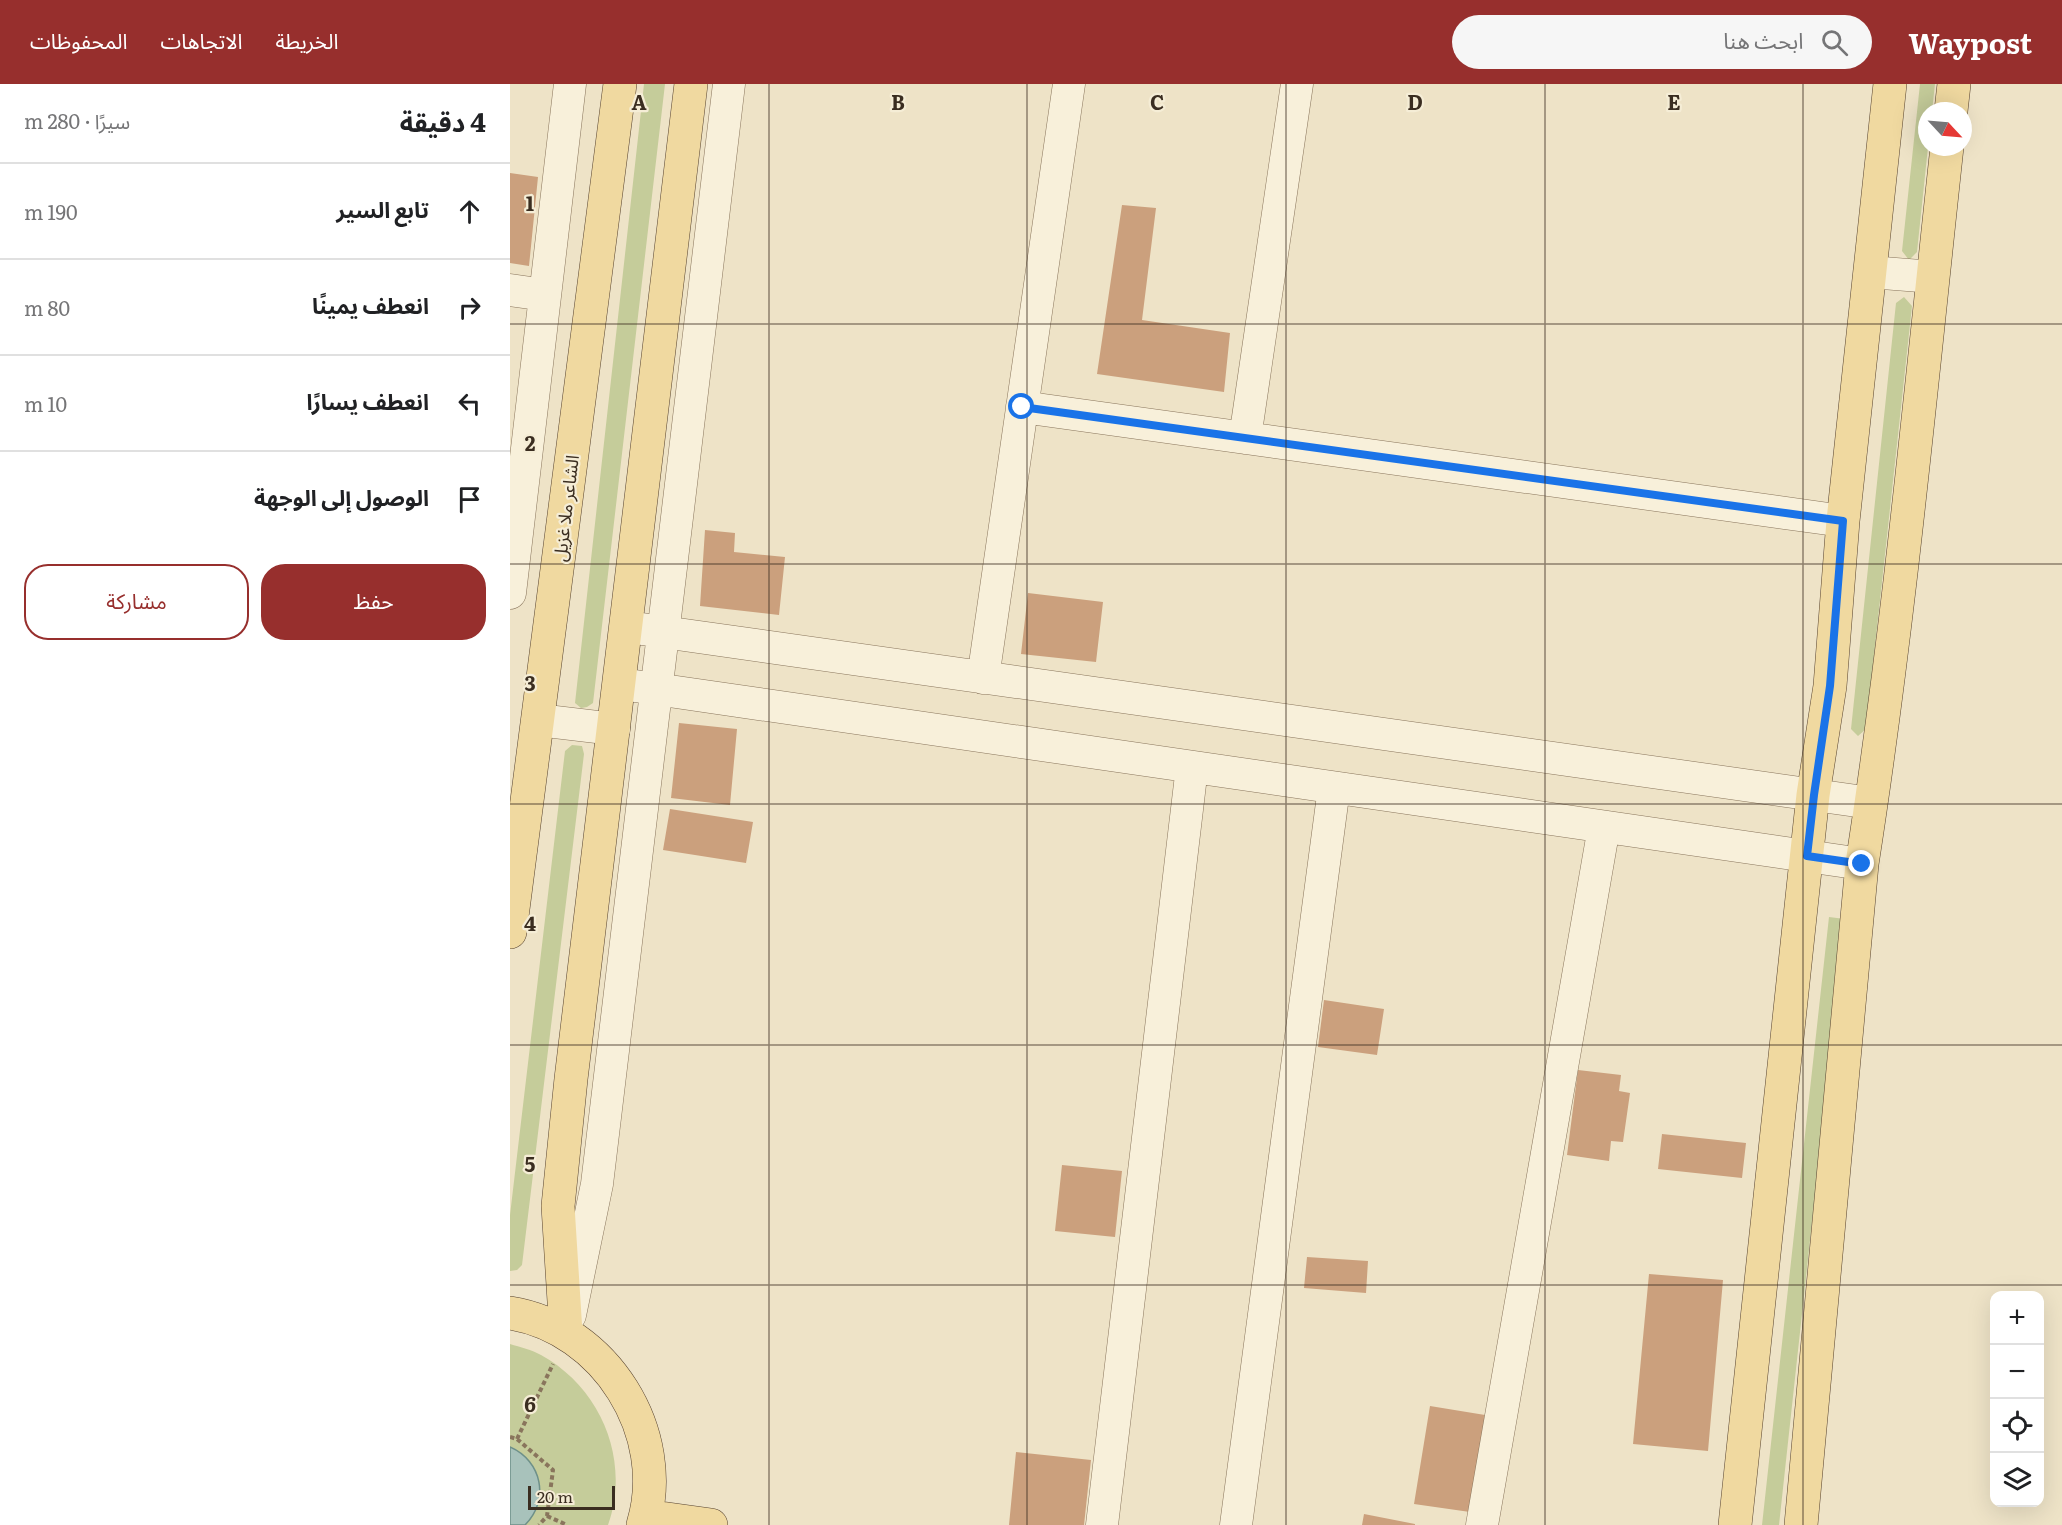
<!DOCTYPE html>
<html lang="ar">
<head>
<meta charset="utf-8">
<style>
  :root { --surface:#fff; --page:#f6f6f6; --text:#202124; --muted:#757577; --line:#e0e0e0; --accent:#972f2d }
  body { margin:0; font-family:Literata,"Noto Sans Arabic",serif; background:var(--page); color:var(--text); direction:rtl }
  .controls { position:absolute; right:18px; bottom:18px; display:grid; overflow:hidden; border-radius:12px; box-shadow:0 6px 24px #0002 }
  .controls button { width:54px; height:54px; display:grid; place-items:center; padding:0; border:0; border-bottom:2px solid var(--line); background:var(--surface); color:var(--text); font:30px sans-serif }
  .compass { position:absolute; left:1408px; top:18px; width:54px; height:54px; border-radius:50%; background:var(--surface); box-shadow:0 6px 24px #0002; rotate:116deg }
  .scale { position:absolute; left:18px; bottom:15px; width:87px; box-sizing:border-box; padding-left:6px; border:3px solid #3a2d20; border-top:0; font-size:16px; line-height:21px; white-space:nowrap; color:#3a2d20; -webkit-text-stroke:4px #f5edd6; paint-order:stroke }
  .stop { position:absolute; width:18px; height:18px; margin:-14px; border:4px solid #1a73e8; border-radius:50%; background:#fff }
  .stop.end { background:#1a73e8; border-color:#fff; box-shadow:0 2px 6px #0008 }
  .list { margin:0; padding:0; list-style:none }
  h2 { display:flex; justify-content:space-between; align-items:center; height:78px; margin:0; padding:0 24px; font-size:26px }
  h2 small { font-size:20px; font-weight:400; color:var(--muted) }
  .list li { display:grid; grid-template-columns:39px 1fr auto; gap:18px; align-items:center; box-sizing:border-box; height:96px; padding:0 24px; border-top:2px solid var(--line) }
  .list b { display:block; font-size:22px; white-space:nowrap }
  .list em { font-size:20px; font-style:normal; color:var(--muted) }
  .actions { display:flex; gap:12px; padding:18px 24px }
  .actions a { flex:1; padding:14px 0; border:2px solid var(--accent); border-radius:24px; text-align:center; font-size:21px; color:var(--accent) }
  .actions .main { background:var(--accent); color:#fff }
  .icon { flex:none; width:33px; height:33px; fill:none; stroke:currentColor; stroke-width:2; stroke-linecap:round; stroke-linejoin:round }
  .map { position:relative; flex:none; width:1552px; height:1441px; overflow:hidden; direction:ltr }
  header { display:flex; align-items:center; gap:36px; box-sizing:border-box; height:84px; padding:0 30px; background:var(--accent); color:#fff }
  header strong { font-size:28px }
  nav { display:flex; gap:33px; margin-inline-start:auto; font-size:21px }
  .search { width:420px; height:54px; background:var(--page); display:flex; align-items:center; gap:15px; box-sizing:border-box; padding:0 21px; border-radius:33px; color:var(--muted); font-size:22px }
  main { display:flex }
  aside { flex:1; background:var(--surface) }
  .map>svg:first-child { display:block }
</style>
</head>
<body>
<header>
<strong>Waypost</strong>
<div class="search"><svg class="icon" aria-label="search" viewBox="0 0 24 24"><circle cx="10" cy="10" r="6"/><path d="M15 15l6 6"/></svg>ابحث هنا</div>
<nav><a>الخريطة</a><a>الاتجاهات</a><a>المحفوظات</a></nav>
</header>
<main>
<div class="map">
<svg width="1552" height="1441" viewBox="0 0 1552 1441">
  <rect width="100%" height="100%" fill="#eee3c7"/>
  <path fill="#c5cc9a" d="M134,0H155L83,619L77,623L71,624L65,619Z
    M1410,0H1425L1422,27H1417L1418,63L1407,168L1399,176L1392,167Z
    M1394,213L1402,222L1356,645L1348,652L1341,645L1386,219Z
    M62,661L72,662L74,670L12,1181L7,1186L0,1187V1131L55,667Z
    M1319,833L1335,835L1269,1441H1252Z
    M0,1260C10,1263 22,1266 31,1271C91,1304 121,1376 98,1441H0Z"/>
  <path fill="#a8c2bb" stroke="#6e9089" stroke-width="1.5" d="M0,1363C32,1377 40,1416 15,1441H0Z"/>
  <path fill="#cba07d" d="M0,89L28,93L19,182L0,179Z
    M612,121L646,124L632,236L720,249L714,308L587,290Z
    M195,446L225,449L224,468L275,473L269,531L190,522Z
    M518,509L593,518L586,578L511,570Z
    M169,639L227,645L220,721L161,714Z
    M160,725L243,738L236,779L153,766Z
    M814,916L874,925L867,971L808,963Z
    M1068,986L1111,991L1109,1007L1120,1009L1113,1058L1101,1057L1099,1077L1057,1071Z
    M1152,1050L1236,1059L1232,1094L1148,1085Z
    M552,1081L612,1087L605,1153L545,1147Z
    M797,1173L858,1177L856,1209L794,1204Z
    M1139,1190L1213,1196L1198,1367L1123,1360Z
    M920,1322L975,1331L960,1428L904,1420Z
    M506,1368L581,1376L574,1441H499Z
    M854,1430L905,1440V1441H852Z"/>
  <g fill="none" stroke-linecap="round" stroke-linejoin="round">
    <g stroke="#89755c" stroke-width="33">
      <path id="minor" d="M1360,188L1423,193
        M0,206L35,211
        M512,323L1333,437
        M735,354L787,0
        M0,509L60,0
        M132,545L1361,719
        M473,594L559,0
        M125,602L1352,780
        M28,636L104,645
        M60,1231L87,1100L219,0
        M592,1441L682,683
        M726,1441L824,704
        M972,1441L1094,743"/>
    </g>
    <g stroke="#574330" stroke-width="34">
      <path id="major" d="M1441,27L1444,0
        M0,848L110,0
        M0,1229C95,1244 161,1349 133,1441
        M56,1249L48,1122L61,995L181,0
        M136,1432L201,1441
        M1225,1441L1303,711L1320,602L1333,437L1380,0
        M1291,1441L1352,780C1389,542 1411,302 1437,63"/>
    </g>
    <path stroke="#89755c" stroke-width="4" stroke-dasharray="4.5 3" stroke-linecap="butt" d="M0,1353L7,1355L43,1386L37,1432L29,1441
      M7,1355L43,1280
      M37,1432L57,1441"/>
    <use href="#minor" stroke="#f8f0da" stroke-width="32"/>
    <use href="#major" stroke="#f0d9a0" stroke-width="33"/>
  </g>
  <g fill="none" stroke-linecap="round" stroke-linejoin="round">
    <path stroke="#1a73e8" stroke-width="8" d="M512,323L1333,437L1320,602L1304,711L1297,772L1352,780"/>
  </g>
  <path fill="none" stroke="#3a2d20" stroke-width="1.5" stroke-opacity="0.55" d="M259,0V1441M517,0V1441M776,0V1441M1035,0V1441M1293,0V1441M0,240H1552M0,480H1552M0,720H1552M0,961H1552M0,1201H1552"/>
  <g text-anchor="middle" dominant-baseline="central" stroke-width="4.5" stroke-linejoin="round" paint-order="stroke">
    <g font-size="18" fill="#3a2d20" stroke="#f5edd6">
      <text transform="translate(55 424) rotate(-83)">الشاعر ملا غزيل</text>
    </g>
  </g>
  <g font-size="20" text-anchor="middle" font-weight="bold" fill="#3a2d20" stroke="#f5edd6" stroke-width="4.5" stroke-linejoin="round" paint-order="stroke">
    <text x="129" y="26">A</text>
    <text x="388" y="26">B</text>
    <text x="647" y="26">C</text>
    <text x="905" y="26">D</text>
    <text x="1164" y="26">E</text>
    <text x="20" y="127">1</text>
    <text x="20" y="367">2</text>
    <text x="20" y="607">3</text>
    <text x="20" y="847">4</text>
    <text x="20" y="1088">5</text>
    <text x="20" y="1328">6</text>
  </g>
</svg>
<div class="controls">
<button>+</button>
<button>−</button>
<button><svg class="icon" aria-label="locate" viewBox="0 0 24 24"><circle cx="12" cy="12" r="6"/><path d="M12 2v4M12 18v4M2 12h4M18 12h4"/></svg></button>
<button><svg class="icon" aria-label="layers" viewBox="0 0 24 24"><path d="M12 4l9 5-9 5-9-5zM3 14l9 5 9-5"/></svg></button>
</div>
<svg class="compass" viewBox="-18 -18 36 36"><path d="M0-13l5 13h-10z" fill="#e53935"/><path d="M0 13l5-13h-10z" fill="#757577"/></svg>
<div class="scale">20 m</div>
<div class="stop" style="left:512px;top:323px"></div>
<div class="stop end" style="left:1352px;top:780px"></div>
</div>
<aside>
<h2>4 دقيقة<small>سيرًا · 280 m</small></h2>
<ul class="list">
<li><svg class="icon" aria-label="ahead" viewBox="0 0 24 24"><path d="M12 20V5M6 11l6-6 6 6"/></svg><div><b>تابع السير</b></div><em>190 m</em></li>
<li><svg class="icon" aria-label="right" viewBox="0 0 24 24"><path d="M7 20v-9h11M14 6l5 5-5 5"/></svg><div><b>انعطف يمينًا</b></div><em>80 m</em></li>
<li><svg class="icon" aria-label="left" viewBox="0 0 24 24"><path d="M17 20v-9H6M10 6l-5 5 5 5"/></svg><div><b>انعطف يسارًا</b></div><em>10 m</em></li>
<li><svg class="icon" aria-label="arrive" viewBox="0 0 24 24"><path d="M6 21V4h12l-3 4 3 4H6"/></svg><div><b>الوصول إلى الوجهة</b></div></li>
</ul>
<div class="actions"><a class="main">حفظ</a><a>مشاركة</a></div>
</aside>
</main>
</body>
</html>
